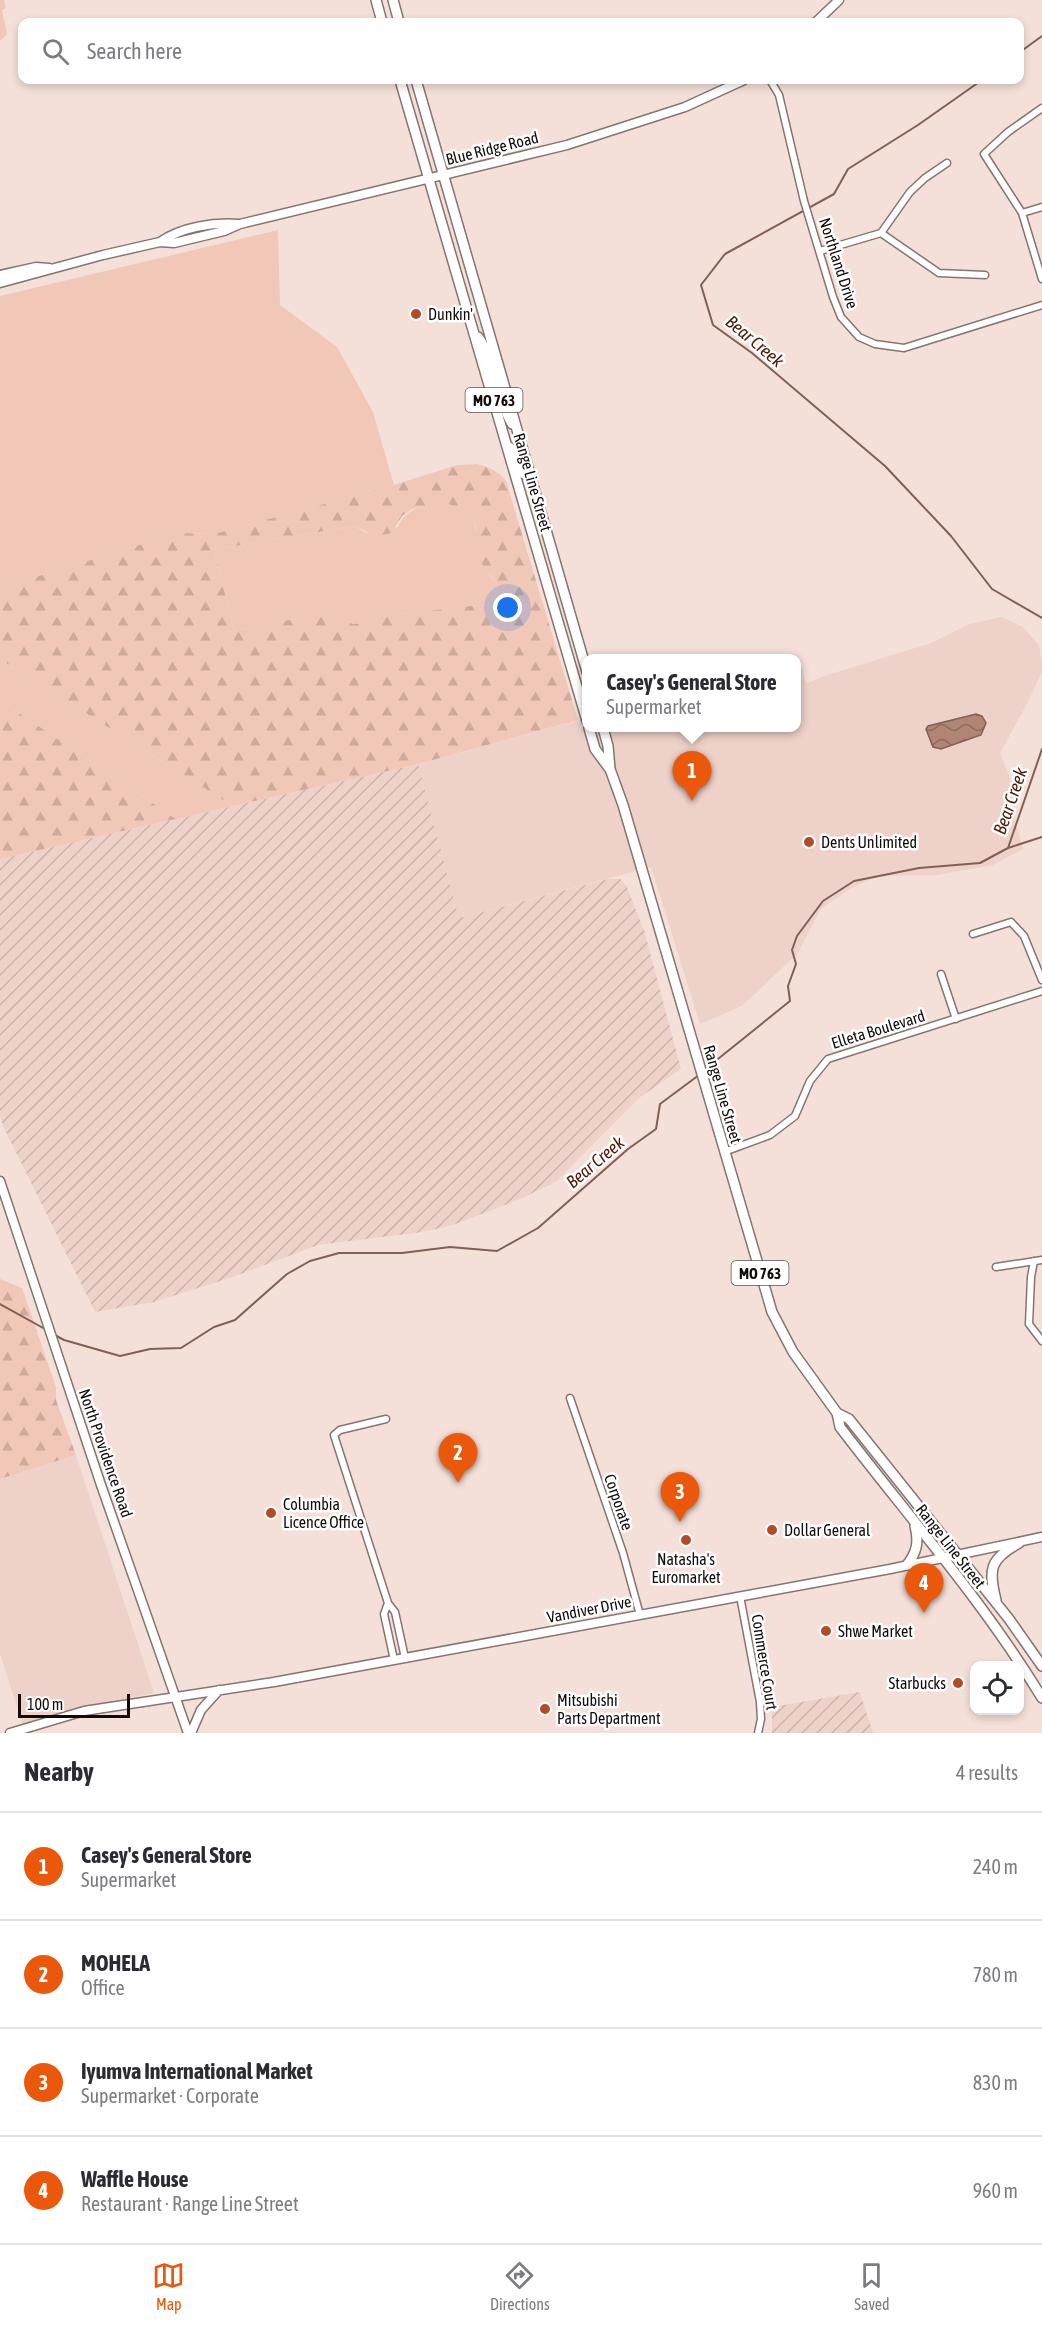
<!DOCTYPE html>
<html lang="en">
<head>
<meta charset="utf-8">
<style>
  :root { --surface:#fff; --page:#f7f7f7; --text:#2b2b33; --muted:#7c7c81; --line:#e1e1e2; --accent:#ea580c }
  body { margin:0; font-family:"Asap Condensed",sans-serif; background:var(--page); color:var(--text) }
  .controls { position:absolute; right:18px; bottom:18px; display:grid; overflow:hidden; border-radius:12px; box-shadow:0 3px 9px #0003 }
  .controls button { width:54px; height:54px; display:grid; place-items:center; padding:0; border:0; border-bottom:2px solid var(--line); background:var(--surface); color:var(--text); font:30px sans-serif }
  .scale { position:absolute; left:18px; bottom:15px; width:112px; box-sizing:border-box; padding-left:6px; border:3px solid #110b09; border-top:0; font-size:16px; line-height:21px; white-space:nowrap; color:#110b09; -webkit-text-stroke:4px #fff; paint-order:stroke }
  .you { position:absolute; left:508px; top:608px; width:21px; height:21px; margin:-15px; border:4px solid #fff; border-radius:50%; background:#1a73e8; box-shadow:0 0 0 9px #1a73e833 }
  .badge { display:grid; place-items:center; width:39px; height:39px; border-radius:50%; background:var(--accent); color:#fff; font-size:20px; font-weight:700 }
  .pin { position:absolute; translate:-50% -50px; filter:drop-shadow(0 2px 3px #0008) }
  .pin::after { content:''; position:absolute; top:32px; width:21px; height:18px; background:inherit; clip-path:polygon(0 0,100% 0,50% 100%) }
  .popup { position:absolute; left:582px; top:654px; width:219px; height:78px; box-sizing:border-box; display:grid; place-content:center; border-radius:12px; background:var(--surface); filter:drop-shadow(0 2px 4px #0005); font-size:20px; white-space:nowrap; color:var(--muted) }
  .popup b { font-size:22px; color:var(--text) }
  .popup::after { content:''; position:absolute; left:50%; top:100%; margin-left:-12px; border:12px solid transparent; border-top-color:var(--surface) }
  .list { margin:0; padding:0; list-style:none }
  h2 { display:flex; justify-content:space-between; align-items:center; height:78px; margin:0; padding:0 24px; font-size:26px }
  h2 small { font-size:20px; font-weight:400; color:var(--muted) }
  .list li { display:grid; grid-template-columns:39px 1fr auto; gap:18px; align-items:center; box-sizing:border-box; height:108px; padding:0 24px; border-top:2px solid var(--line) }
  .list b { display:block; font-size:22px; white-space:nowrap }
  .list p { margin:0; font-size:20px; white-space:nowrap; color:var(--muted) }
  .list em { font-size:20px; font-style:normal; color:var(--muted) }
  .icon { flex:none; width:33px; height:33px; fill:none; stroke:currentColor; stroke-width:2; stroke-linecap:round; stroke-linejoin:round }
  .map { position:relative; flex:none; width:1042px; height:1733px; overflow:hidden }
  .search { position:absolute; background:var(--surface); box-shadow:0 3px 9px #0003; left:18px; right:18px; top:18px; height:66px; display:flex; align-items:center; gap:15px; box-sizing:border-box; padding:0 21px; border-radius:12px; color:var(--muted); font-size:22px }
  .sheet { height:510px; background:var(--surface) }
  nav { display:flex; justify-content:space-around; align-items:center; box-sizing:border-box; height:84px; border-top:2px solid var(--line); background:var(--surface); font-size:16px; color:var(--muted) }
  nav a { display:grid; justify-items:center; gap:3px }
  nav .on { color:var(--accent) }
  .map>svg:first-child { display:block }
</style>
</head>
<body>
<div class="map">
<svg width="1042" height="1733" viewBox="0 0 1042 1733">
  <defs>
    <pattern id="industrial-furrows" width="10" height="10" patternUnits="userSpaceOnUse" patternTransform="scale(1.5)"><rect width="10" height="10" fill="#eed2c9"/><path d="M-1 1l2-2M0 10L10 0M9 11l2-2" fill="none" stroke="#cbb3ab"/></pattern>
    <pattern id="forest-firs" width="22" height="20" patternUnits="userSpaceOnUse" patternTransform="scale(1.5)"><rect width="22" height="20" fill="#f1c7b8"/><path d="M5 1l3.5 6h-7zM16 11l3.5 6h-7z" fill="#ceaa9d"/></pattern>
    <pattern id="water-waves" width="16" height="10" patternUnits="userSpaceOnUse" patternTransform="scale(1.5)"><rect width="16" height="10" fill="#b08576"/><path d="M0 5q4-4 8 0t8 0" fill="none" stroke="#8e6b5f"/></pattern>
  </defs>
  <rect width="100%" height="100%" fill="#f5e0d9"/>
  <path fill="#eed2c9" d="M1002,617L1023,627L1039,645L1042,664V672L1027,704L1000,753L1010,778L1015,819L1023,849L993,865L937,875L878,876L850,889L821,909L797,954L742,1006L700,1024L651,867L459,918L418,764L587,718V728H797V670L802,669L806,684L824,676L931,643L969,624Z
    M76,1455L154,1693L67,1711L23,1725L0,1654V1479Z"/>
  <path fill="url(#industrial-furrows)" d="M418,764L459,918L608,879H620L626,885L644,930L681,1069L639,1098L556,1182L520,1199L453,1225L423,1232L318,1245L227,1279L154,1302L95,1312L4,1128L0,1116V859Z
    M860,1692L873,1733H772V1707Z"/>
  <path fill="#f1c7b8" d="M0,0H4L6,8L2,10L7,34L0,41Z
    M278,230L280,305L337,347L373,412L394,485L214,534L178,533L0,588V296Z
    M441,502L470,511C481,533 478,566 496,582V594L488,604L380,616L363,623L353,624L338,617H303L234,631L215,553L222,548L355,526L366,533L398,527C406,508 422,506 441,502Z
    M0,659L233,806L176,819L0,700Z"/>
  <path fill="url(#forest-firs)" fill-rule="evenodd" d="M477,464C489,467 498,471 506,481L578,720L418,764L233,806L0,659V588L178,533L214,534L394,485L457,465ZM441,502L470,511C478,527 479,537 474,554L496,582V594L488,604L380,616L363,623L353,624L339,617H303L234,631L215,553L222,548L355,526L375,536L392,533L402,516L412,509Z
    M0,700L176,819L0,859Z
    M0,1279L22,1288L56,1387V1400L76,1455L0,1479Z"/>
  <path fill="url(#water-waves)" stroke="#806055" stroke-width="1.5" d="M976,714L982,716L986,723L981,735L941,749L933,747L926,729L928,726Z"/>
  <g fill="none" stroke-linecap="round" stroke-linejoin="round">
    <path stroke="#806055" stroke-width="2" d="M1020,52L1042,36
      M982,80L918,125L848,169L834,194L725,254L701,285L713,325L752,353L885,466L951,536L992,589L1042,618
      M1008,848L1042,837
      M703,1071L790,1001L788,986L796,964L792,950L797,936L823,901L854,881L919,868L980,863L1008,848L1042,749
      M0,1304L45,1329
      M53,1334L64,1340L120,1356L150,1349L181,1348L214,1327L235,1320L287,1274L310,1261L339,1253H402L450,1247L497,1251L538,1228L628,1149L656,1129L660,1104L699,1075"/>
    <g stroke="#86746e" stroke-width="9">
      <path id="street" d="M770,80L779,95L804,201L833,297L841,317L859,337L875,344L904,348L1042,305
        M1042,108L1008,132L984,154L1022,213L1042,279
        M1022,213L1042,207
        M881,233L939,273L985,275
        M820,251L881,233L910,192L925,178L947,163
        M973,934L1011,922L1024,936L1042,980
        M941,974L956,1019
        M724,1152L770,1135L795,1116L810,1081L828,1059L1042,991
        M1034,1261L1031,1277L1029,1324L1042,1341
        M996,1267L1042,1260
        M570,1398L623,1553L640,1615
        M386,1419L340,1430L334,1435L388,1603L395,1612L405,1658
        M740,1596L760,1702L761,1719L758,1733
        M388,1603L384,1614L394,1660"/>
    </g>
    <g stroke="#86746e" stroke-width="11">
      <path id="secondary" d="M816,22L839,0
        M160,242C181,227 214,222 239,224
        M0,275L36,267L49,268
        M0,283L103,255L160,242L174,243L224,231L240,224L567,145L685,107L744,80
        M0,1181L101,1485L188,1733
        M10,1733L84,1711L274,1682L890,1569L1042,1537
        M191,1733L201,1710L219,1690"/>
    </g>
    <g stroke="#86746e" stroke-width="12">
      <path id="primary" d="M376,0L382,22
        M393,0L399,22
        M400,80L587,721
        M416,80L587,672
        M478,337C497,363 496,397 512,424
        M509,447L518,456L524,474
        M589,728L595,749L609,768
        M603,728L608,746L610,769L623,805L772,1312L793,1352L837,1413L840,1427C908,1516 984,1602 1042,1698
        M837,1413L849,1419L1009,1619L1042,1666
        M907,1565C917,1552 919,1542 915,1526
        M996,1600C988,1569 990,1559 1019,1543"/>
    </g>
    <use href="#street" stroke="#fff" stroke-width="6"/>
    <use href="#secondary" stroke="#fff" stroke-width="8"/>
    <use href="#primary" stroke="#fff" stroke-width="9"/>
  </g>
  <g fill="#b34c26" stroke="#fff" stroke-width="2">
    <circle cx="416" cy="314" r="6"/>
    <circle cx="809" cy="842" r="6"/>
    <circle cx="271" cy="1513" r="6"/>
    <circle cx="772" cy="1530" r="6"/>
    <circle cx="686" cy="1540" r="6"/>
    <circle cx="826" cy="1631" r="6"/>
    <circle cx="958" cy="1683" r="6"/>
    <circle cx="545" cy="1709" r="6"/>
  </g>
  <g text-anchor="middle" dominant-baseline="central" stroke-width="5" stroke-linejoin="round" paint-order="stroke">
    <g fill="#fff" stroke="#585453" stroke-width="1.5">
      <rect x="465.5" y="388" width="57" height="24" rx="4.5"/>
      <rect x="731.5" y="1261" width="57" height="24" rx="4.5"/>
    </g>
    <g font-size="15" font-weight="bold" fill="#110b09">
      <text x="494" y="400">MO 763</text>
      <text x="760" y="1273">MO 763</text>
    </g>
    <g font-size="16" fill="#110b09" stroke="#fff">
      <text transform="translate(492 148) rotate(-14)">Blue Ridge Road</text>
      <text transform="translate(839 263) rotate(72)">Northland Drive</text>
      <text transform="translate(533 482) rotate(74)">Range Line Street</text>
      <text transform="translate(878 1029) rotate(-17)">Elleta Boulevard</text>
      <text transform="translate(723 1094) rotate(74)">Range Line Street</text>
      <text transform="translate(106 1453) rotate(71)">North Providence Road</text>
      <text transform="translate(619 1502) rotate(71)">Corporate</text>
      <text transform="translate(951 1546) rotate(52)">Range Line Street</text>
      <text transform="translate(589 1609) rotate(-11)">Vandiver Drive</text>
      <text transform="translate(765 1662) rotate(81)">Commerce Court</text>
    </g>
    <g font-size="16" fill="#110b09" stroke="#fff" text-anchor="start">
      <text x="428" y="314">Dunkin'</text>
      <text x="821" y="842">Dents Unlimited</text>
      <text x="283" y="1504">Columbia<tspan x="283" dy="18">Licence Office</tspan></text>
      <text x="784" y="1530">Dollar General</text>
      <text x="686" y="1559" text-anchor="middle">Natasha's<tspan x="686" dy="18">Euromarket</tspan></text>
      <text x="838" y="1631">Shwe Market</text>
      <text x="946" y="1683" text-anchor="end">Starbucks</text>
      <text x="557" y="1700">Mitsubishi<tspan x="557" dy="18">Parts Department</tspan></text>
    </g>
    <g font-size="18" font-style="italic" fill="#4f1804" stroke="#fff">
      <text transform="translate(755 341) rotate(40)">Bear Creek</text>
      <text transform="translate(1010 801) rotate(-71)">Bear Creek</text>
      <text transform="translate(595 1162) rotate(-40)">Bear Creek</text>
    </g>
  </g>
</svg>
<div class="controls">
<button><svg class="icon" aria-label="locate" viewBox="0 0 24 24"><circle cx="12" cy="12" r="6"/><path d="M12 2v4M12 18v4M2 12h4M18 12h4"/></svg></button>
</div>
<div class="scale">100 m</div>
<div class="you"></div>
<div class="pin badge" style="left:692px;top:801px">1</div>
<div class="popup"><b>Casey's General Store</b>Supermarket</div>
<div class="pin badge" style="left:458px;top:1483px">2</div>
<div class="pin badge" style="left:680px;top:1522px">3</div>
<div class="pin badge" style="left:924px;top:1613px">4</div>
<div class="search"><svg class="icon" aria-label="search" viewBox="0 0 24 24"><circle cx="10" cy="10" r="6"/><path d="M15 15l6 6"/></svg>Search here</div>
</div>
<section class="sheet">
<h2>Nearby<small>4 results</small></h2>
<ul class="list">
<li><span class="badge">1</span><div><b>Casey's General Store</b><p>Supermarket</p></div><em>240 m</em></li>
<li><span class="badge">2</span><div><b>MOHELA</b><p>Office</p></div><em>780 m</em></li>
<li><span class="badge">3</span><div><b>Iyumva International Market</b><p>Supermarket · Corporate</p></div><em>830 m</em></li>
<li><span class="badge">4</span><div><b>Waffle House</b><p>Restaurant · Range Line Street</p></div><em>960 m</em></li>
</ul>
</section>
<nav>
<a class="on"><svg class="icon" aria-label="map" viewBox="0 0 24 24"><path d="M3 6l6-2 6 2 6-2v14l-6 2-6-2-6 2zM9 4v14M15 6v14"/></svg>Map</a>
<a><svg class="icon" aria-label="directions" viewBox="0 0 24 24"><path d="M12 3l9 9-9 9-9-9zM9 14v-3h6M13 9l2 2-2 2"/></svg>Directions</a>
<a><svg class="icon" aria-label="saved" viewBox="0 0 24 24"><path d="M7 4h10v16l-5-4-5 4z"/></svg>Saved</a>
</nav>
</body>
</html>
